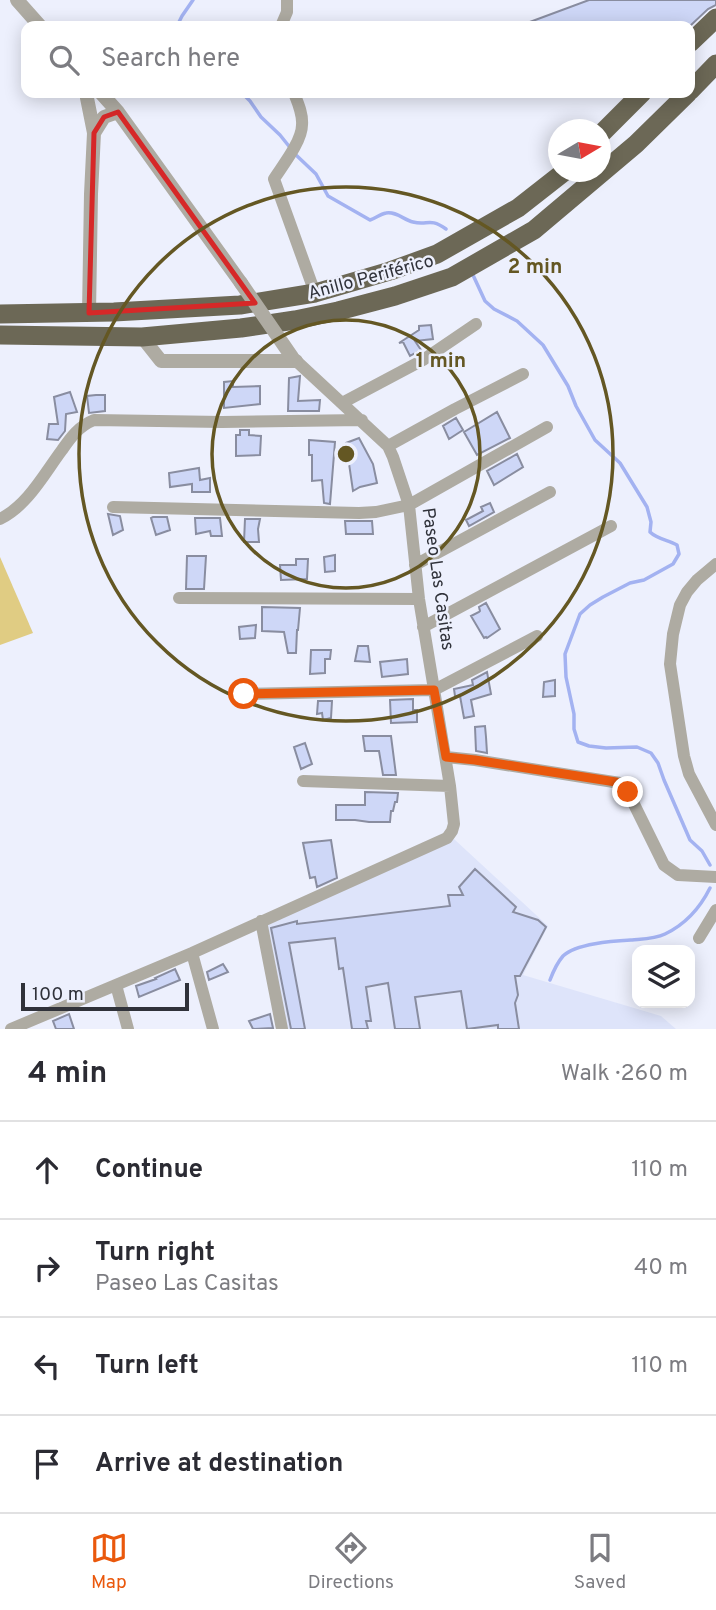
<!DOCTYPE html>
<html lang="en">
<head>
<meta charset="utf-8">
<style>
  :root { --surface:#fff; --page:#f7f7f7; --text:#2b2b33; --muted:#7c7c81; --line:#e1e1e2; --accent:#ea580c }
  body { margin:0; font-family:Overpass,sans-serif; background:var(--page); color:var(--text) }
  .controls { position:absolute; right:21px; bottom:21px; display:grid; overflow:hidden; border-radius:14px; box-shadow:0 4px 18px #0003 }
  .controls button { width:63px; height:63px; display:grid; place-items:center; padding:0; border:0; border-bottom:2px solid var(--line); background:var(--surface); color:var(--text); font:35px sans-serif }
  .compass { position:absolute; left:548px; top:119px; width:63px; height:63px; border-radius:50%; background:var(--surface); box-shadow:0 4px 18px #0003; rotate:80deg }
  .scale { position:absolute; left:21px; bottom:18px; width:168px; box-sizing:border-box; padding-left:7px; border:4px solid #30323a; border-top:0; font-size:19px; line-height:24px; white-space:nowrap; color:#30323a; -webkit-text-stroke:5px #edf0fd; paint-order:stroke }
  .stop { position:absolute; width:21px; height:21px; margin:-16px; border:5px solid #ea580c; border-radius:50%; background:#fff }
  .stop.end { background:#ea580c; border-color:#fff; box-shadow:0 2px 7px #0008 }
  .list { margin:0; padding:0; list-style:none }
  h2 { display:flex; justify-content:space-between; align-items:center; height:91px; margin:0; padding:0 28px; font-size:30px }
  h2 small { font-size:23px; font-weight:400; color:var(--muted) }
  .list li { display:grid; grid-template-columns:46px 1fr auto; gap:21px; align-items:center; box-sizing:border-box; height:98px; padding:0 28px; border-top:2px solid var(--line) }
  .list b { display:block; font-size:26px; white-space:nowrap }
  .list p { margin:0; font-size:23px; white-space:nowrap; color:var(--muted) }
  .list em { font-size:23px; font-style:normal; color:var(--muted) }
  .icon { flex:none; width:38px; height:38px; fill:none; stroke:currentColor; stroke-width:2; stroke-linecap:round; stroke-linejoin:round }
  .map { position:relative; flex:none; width:716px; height:1029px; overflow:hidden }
  .search { position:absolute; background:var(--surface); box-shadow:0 4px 18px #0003; left:21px; right:21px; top:21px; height:77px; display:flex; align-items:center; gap:18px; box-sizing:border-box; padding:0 24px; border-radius:14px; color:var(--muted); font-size:26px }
  .sheet { height:483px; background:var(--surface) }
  nav { display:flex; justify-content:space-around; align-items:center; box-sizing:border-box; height:98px; border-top:2px solid var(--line); background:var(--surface); font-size:19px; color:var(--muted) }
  nav a { display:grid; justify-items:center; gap:4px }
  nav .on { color:var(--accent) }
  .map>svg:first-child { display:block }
</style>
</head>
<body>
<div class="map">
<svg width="716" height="1029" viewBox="0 0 716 1029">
  <rect width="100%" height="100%" fill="#edf0fd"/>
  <path fill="#dee4fa" d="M454,839L548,926L523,975L661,1016L676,1029H287L266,925Z"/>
  <path fill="#e0cc83" d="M0,557L33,633L0,645Z"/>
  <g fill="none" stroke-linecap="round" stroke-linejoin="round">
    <path stroke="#a3b2f1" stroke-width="3.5" d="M177,26L182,16L193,0
      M170,93L187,94L190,93
      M242,93L250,101L261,117L280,135L296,155L316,174L328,196L370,220C376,218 380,214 386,213C396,211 404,220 413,222C428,226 429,217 446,229
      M473,275L485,301L494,309L517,321L543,345L568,386L576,406L595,440L620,463L647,507L651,522L650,532C657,539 668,540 677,545L679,554L673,564L644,580L630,583L603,597L590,605L580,614L565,654L566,677L574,714V729L578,742L589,746L606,748L637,747L651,753L658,763L664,780L690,840L702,851L710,865
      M550,980C553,972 557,963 563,956C576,943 615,941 632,940C643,939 655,939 665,934C686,924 700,908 710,888"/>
  </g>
  <path fill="#ced7f7" stroke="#898da0" stroke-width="2" d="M589,0H716V5L708,9L690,26H519Z
    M431,325L433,339L415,341L421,350L410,356L403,342L399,343L419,330V326Z
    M300,376L298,401L320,400L319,411H288L289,378Z
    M233,381V387L260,386V404L224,408V382Z
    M70,392L77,412L66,414L65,431L58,440L47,439L49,424H58L54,397Z
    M96,395H105V411L89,413L87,396Z
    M497,412L510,438L477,455L464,432Z
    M456,418L463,430L449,439L443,426Z
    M240,430H249V435L261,436L260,455L236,456V435H240Z
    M359,438L373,464L377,483L360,487L353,491L346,443Z
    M309,440L335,442L330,504L324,503L322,480L312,481V455H309Z
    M517,454L523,467L494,485L487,471Z
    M199,468L200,480L210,478V492H192V484L170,487L169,473Z
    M490,503L494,512L469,526L466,520L483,511L481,507Z
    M108,514L120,516L123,530L113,535Z
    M153,517H167L170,530L156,535L151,518Z
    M195,518H220L222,536H211L210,531L196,534Z
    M245,519H260L258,529L259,542H244Z
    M345,521H372L373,534H346Z
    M335,555V571L325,572L324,557Z
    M187,556H206L204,589H186Z
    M296,559H308L307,579L281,580L280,565H296Z
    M486,603L500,629L487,638L486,637L484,638L471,616L479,612L480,611L479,607Z
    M262,607L300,608L298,630H297L296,653H288L284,632L262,631Z
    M256,625L255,638L240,639L239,627Z
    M358,646H368L370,662L355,661Z
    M311,650H331L330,659H325V673L310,674Z
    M407,659L408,674L382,677L380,662Z
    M487,672L491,694L471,700L474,716L464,718L460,696H455L454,689L473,685L472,680Z
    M555,680V696L543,697L544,682Z
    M413,699V710H417V722L391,723L390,700Z
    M318,701H332L331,718L323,720L322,713L317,714Z
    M485,726L486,737L487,753L476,751L475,727Z
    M363,736H391L396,775H383L379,751H365Z
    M305,743L312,764L301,769L294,747Z
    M365,792L398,793L397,802H395L393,811H391L390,822H369L355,820H336V805H365Z
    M331,840L337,878L317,887L315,877L310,878L303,843Z
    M475,869L516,907L513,912L538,920L546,927L520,976H515L518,995L515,1003L519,1029H498V1025L467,1029L461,991L415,997L420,1029H395L388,983L366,987L371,1021H366L368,1029H352L343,968L339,969L335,938L289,943L305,1029H291L271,928L297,921V924L450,906L448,895H463L459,887Z
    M223,964L228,972L209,980L207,972Z
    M175,969L180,980L139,997L136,986L156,979L155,978Z
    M69,1014L74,1029H56L53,1021Z
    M270,1014L273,1028L253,1029L249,1021Z"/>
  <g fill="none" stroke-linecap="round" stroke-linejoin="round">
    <path stroke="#aeaba2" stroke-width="12" d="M281,26L287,12V0
      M294,93C298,103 303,114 302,125C302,141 283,165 274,179L315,293
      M342,403L423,360L476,324
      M388,446L455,409L523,374
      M113,507L359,513L376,512L409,505L547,427
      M0,519C28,505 44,474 62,450C71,437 79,426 94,420L222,422L362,420
      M716,564L697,580L687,592L680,605L673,634L670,664L684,756L689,774L716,825
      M415,565L550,492
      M179,598L419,599
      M423,627L611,526
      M244,694L434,690L537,636
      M446,757L475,760L620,783L628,792L664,865L678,875L716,877
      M303,781L450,786
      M261,921L282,1029
      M699,938L716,910
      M192,953L213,1029
      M116,985L128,1029
      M11,1029L192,953L447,838L452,831L454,824L450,786L419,599L409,505L393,457L388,446L292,357"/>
    <path stroke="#aeaba2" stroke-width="14" d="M17,0L40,26
      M86,93L94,133L91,194L89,313
      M101,93L118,112L241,283
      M94,133L104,117L118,112
      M142,337L161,361H296"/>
    <path stroke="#6c6856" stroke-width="19" d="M690,43L716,18
      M690,91L716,64
      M600,135L642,93
      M0,314L114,312L240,305L315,293L390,271L437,254L518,208L564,172
      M0,335L142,337L241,328L295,320L338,311L395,296L452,277L534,230L636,144L688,93"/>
    <path stroke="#aeaba2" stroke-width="14" d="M241,283L292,357"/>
  </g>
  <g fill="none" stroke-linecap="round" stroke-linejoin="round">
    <path stroke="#ea580c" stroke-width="9" d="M244,694L434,690L446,757L475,760L616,782L623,785L628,792"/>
  </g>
  <path fill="none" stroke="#d62828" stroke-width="5" stroke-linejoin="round" d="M118,112L255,303L89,313L94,133L104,117Z"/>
  <g fill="none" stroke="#645723" stroke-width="3.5">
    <circle cx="346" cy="454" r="134"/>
    <circle cx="346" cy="454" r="267"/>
  </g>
  <g text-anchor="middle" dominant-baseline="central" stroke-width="5" stroke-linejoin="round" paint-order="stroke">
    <g font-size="18" fill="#30323a" stroke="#edf0fd">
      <text transform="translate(371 278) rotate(-15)">Anillo Periférico</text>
      <text transform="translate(437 579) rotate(82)">Paseo Las Casitas</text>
    </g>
  </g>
  <circle cx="346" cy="454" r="10" fill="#645723" stroke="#edf0fd" stroke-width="3.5"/>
  <g font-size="21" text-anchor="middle" font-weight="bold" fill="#645723" stroke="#edf0fd" stroke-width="5" stroke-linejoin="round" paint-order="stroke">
    <text x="535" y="273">2 min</text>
    <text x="441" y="367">1 min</text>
  </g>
</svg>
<div class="controls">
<button><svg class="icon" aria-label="layers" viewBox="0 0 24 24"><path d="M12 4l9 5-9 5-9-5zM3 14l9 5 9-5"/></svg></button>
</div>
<svg class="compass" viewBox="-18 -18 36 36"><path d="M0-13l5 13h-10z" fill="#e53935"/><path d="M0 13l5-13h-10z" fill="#7c7c81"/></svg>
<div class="scale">100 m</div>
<div class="stop" style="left:244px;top:694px"></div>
<div class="stop end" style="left:628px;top:792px"></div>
<div class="search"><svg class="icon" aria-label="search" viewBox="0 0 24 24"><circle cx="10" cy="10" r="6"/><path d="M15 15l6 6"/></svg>Search here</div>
</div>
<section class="sheet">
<h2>4 min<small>Walk · 260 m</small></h2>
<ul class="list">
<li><svg class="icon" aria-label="ahead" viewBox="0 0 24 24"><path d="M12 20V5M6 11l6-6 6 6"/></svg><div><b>Continue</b></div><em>110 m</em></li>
<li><svg class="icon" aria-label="right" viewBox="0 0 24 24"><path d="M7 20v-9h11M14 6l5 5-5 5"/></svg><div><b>Turn right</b><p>Paseo Las Casitas</p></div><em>40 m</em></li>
<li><svg class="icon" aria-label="left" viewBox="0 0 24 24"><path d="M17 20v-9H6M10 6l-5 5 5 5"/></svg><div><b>Turn left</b></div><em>110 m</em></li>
<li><svg class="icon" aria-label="arrive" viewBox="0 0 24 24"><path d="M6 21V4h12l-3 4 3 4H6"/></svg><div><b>Arrive at destination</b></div></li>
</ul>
</section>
<nav>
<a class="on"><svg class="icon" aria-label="map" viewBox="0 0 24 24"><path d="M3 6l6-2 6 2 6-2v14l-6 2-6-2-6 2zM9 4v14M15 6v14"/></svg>Map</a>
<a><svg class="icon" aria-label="directions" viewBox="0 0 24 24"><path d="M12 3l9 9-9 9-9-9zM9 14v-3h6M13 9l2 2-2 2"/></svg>Directions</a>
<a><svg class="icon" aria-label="saved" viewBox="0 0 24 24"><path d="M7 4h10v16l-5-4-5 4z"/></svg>Saved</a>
</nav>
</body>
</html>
